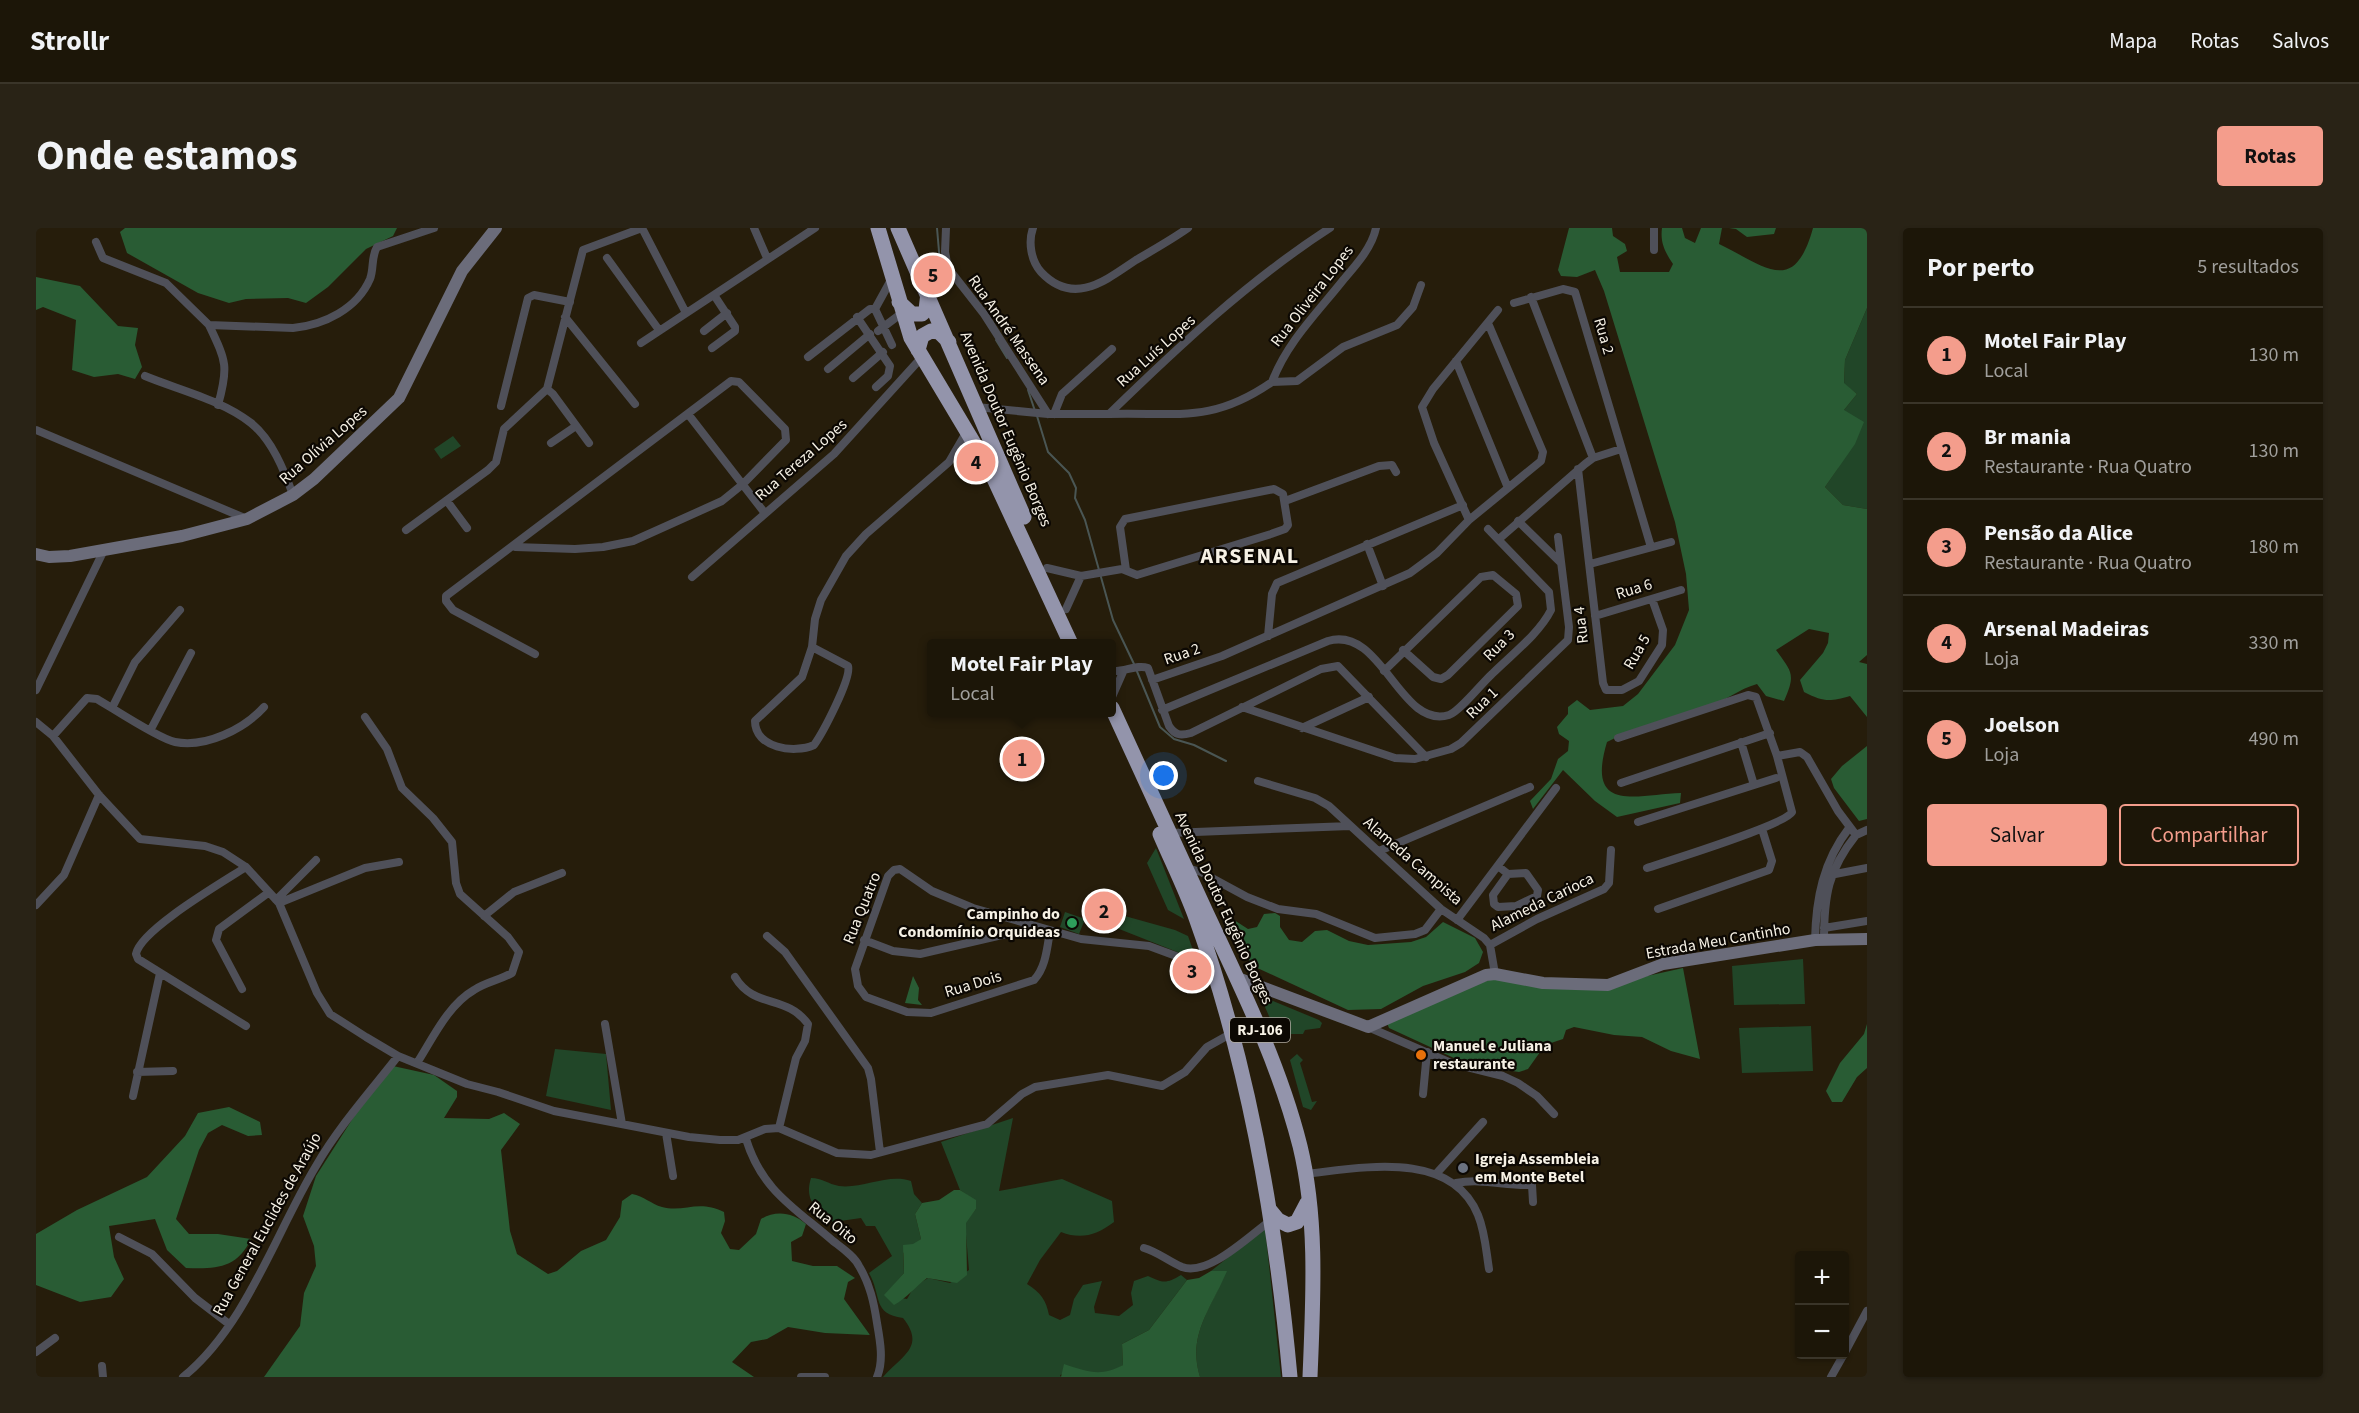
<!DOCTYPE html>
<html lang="pt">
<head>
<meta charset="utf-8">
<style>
  :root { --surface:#1c1608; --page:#292316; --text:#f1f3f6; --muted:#a09f9c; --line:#3a3529; --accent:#f49d8c }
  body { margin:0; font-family:"Source Sans 3",sans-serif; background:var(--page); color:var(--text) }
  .controls { position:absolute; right:18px; bottom:18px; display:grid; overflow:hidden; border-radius:6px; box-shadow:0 2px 4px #0004 }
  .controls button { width:54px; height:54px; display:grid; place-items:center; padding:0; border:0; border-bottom:2px solid var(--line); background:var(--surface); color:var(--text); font:30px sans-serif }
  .you { position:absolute; left:1128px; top:548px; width:21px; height:21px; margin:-15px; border:4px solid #fff; border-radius:50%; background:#1a73e8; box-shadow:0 0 0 9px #1a73e833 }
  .badge { display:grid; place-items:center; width:39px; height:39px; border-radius:50%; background:var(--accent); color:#111; font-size:20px; font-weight:700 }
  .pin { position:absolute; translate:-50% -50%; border:3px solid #fff; box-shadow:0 2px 6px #0006 }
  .popup { position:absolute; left:891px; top:411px; width:189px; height:78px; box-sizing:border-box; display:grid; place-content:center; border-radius:6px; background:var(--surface); filter:drop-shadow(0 2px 4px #0005); font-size:20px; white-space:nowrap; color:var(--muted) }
  .popup b { font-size:22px; color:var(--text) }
  .popup::after { content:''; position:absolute; left:50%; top:100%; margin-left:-12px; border:12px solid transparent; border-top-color:var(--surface) }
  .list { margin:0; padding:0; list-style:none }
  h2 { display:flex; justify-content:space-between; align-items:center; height:78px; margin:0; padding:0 24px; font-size:26px }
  h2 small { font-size:20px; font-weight:400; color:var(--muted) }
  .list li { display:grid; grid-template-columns:39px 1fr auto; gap:18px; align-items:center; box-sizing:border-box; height:96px; padding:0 24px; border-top:2px solid var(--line) }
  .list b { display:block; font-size:22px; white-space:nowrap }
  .list p { margin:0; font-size:20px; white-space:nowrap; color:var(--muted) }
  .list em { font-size:20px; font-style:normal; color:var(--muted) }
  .actions { display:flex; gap:12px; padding:18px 24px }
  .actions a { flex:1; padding:14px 0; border:2px solid var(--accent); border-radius:6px; text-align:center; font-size:21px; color:var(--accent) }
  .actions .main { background:var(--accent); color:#111 }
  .map { position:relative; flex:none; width:1831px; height:1149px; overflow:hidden; border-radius:6px }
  header { display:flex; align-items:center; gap:36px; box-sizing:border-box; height:84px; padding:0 30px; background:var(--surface); border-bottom:2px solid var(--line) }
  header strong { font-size:28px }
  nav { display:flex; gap:33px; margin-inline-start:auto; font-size:21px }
  .intro { display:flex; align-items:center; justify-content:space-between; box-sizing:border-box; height:144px; padding:0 36px }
  h1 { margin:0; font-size:42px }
  .button { padding:15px 27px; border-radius:6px; background:var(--accent); color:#111; font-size:21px; font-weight:700 }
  main { display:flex; gap:36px; padding:0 36px }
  aside { flex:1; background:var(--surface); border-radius:6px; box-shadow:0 2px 4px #0004 }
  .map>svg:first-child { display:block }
</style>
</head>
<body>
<header>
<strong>Strollr</strong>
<nav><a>Mapa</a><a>Rotas</a><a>Salvos</a></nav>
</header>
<div class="intro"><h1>Onde estamos</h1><a class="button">Rotas</a></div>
<main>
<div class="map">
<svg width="1831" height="1149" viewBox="0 0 1831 1149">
  <rect width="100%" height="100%" fill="#261d0b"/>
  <path fill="#214628" d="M1831,80V281L1807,277L1789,259L1802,240L1808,182L1821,166L1808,156L1809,132Z
    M417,208L425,218L405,231L398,221Z
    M1120,620L1148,691L1132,682L1111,635Z
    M1029,684L1049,691L1043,706L1024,699Z
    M1078,685L1139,702L1152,708L1157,722L1154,726L1159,731L1073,697Z
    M1767,731L1769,776L1698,777L1696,738Z
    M1232,771L1283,792L1286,795L1284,800L1269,802L1267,806H1255L1253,811L1240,804L1229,779Z
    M1775,798L1777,843L1706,845L1703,800Z
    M519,821L570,826L575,882L510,868Z
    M1261,826L1267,832L1264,835L1276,874L1281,873L1275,882L1267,879L1254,832Z
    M977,890L963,963L1026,951L1076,973L1078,994C1061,1007 1045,1012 1025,1004L1004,1032L991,1056C1005,1065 1010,1072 1013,1087L1024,1092L1034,1087L1038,1071L1047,1057L1066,1053L1058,1079L1059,1085L1083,1088L1097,1077L1095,1065L1098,1053L1112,1048C1127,1055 1130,1056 1145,1047L1151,1052L1113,1102L1086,1116L1087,1137C1071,1149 1060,1148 1042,1141L1024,1147L1025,1149H847C866,1127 890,1119 867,1090C836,1086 846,1068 833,1045L856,1028L839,998H830L825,990L797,994C780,982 768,972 775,950C786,950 792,956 803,958C827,961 852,945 875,953L878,966L886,975L879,986L885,1011L867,1025L868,1045L849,1067L871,1071L878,1059L892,1050L914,1055L933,1042L929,995L940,981V973L924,962L905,914Z
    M1229,1000L1245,1149H1164C1151,1107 1175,1081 1190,1043H1175Z"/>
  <path fill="#295c34" d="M89,0H361L357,8L330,21L292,59L270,75L252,70L210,71L193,75L162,65L91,25L84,4Z
    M1533,0H1576L1577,8L1589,16L1591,23L1581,29L1584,44H1633L1637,36C1629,24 1624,15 1626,0H1646L1649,10L1659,15L1665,0H1686L1683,16C1729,38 1758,69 1777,0H1831V80L1809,132L1808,155L1821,166L1808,182L1828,194L1819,216L1789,259L1807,277L1831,281V427L1823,434L1831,436V489L1814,468C1793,474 1788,474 1768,464L1764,452L1787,425L1792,415L1793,405L1773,401L1740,422C1756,444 1760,446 1748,473L1730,468L1721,456C1703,461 1689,473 1671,479C1637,491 1603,497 1571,514C1549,587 1602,566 1645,565L1644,575L1581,589L1559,573L1527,542L1497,581L1494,573L1515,551L1522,531L1532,523L1533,513L1523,506L1521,499L1532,486V479L1541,472L1554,482L1587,478L1602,466L1639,417L1653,382L1650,346L1639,294L1568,63L1559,42L1541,49L1525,48L1522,42Z
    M1693,0H1740L1738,6L1711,9L1700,1Z
    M0,49L44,58L82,98L102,100L99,117L106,139L99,151L82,146L58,149L36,142L40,92L7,79L0,82Z
    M1831,518V591L1823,593L1798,560L1795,551L1806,538Z
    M1239,685L1244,688V699L1253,712L1266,714L1279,703L1291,702L1313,713L1332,717L1375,714L1390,709L1407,694L1439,710L1447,724L1443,735L1429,744L1387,758L1345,781L1312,782L1217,738L1187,694L1195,690L1212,701L1221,699L1228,686Z
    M1647,740L1664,831L1635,823L1606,809L1578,807L1538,799L1530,802L1527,811L1509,817L1492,841L1483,844L1431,836L1353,800L1351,795L1394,771L1460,750L1527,760L1602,750Z
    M877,748L883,760L882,772L886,777L869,775Z
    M1831,796V840L1821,849L1806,874H1796L1790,863L1804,835L1828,806Z
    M357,838L398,847L421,863V869L408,890L453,891L468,885L484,896L465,922L474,1003L481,1026L512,1046L521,1043L545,1023L570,1012L584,989L586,973L596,966C608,968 615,976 626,979C648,985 662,971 688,984L689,993L685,1005L694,1021L703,1022L720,1006L725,991C739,982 757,984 770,996L766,1008L755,1014L756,1033L777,1038H801L819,1050L812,1054L808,1071L834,1107L789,1105L752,1099L731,1111L715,1114L696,1134L718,1149H228L264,1098L268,1065L280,1038L278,1018L267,988L280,948L319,887Z
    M193,879L224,894L226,907L212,908L186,897L172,905L163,922L140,991L153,1006H182L215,1011C201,1041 179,1041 150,1040L131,1022L119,991L73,998L78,1029L88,1051L75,1069L44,1074L0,1057V1006L41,982L111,949L149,908L162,885Z
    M918,962H924L940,972V981L930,995L931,1047L921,1055L891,1050C879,1059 871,1070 858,1077L848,1067L868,1045L867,1017L877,1016L885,1011L879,986L886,975L903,972Z
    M1175,1043H1191C1175,1081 1151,1107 1164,1149H1025L1028,1136C1052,1144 1065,1149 1087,1137L1086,1116L1113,1102L1151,1052L1163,1050Z"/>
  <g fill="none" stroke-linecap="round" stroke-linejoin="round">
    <path stroke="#4a5654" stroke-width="2" d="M901,0L904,35L909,42
      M960,112L971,130
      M992,162L999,183
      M1001,188L1012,224L1033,245L1040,260L1039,270L1049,292L1077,392L1098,436
      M1100,441L1124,499L1138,511L1158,517L1190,533"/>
    <path stroke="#4f5059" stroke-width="8" d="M718,0L731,30
      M910,0L909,24L912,40L948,86L1012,186
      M997,0C992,14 995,33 1005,44C1038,79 1070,52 1100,32C1117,22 1135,12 1152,0
      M1340,0C1336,19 1321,36 1308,51C1282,84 1251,114 1236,154L1261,153L1307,119L1361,97L1377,79L1385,57
      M1618,0V22
      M60,14L67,30L130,55L173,97L257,100C288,97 321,81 334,51C338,41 335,29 341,19L398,0
      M571,30L623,102
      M1495,69L1557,230
      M1478,75L1527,61L1539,64L1615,319
      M839,81L856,50
      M529,89L599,176
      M821,89L854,138L852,148L840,159
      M173,97C190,133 193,138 182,177
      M668,103L691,85
      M842,103L866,85
      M605,115L779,0
      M676,120L699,103V99L678,67
      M772,129L834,81H839L856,117
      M1420,133L1472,260
      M792,141L834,106
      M109,148C143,162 186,172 215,195C236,212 248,242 257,267
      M817,150L847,124
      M511,161L517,166L553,215
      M465,178L492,70L498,67L534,74
      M940,179L1012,186H1073C1141,120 1213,52 1294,0
      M652,186L728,284
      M1018,186L1026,166L1076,121
      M1073,186C1142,184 1175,196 1236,154
      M0,202L211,291
      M515,215L540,198
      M1542,241L1567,455L1570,462H1586L1603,453L1626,417L1627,402L1616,371
      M411,273L431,300
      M1249,273L1343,238L1356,237L1360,244
      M1433,292L1398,215L1386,179L1397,161L1462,82
      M1482,293L1525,335
      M370,302L452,242L460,234L468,201L511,161L547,22L606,0L650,85
      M1463,311L1549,236L1557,230L1585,221
      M1331,316L1347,358
      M479,319L539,321L567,319L597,313L686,273L707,256L750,212L749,201L703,154L695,153L410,368V373L417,382L499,426
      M1554,336L1635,314
      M1011,340L1045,348L1086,341L1101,347L1235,306L1249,301L1252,297L1247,266L1238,261L1089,291L1084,299L1090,342
      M656,349L798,226L886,129
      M1030,381L1045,348
      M1559,388L1645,362
      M1232,408L1236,366L1241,355L1427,277
      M776,419L812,438C816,450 786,506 778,517C758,526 719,520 719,493L766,449L776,419L779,391L785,372L810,328L830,306L913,234L931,203
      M1076,443C1089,444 1101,436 1112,440L1133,498C1139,507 1144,508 1155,505L1285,441L1302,438L1390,529
      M1348,443L1445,349L1457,347L1480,366L1482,378L1412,447L1405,451L1397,449L1367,422
      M1116,452L1186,428L1374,345L1401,325L1433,292L1505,233L1507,224L1452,95
      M0,462L68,322
      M1076,469L1087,444
      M1206,479L1359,530L1379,531L1415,521L1425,515L1532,412L1533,399L1522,309
      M76,480L99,434L144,382
      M1126,482L1292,413C1346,397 1364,502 1413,487C1423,484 1446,455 1456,446C1475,427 1503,406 1515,382L1513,364L1452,301
      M329,489L351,521L366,560L397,590L416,614L420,655L424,666L472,709L483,724L476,745C464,752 450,754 438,762C412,777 397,810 381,835
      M0,494L17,508L63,567L104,611L169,618L187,624L210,639L243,675L281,765L294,786L330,809L362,828L431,856L462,864L518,883L653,909L684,912H702L729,901L743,900L801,925L835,927L951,896L986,866L999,859L1072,847L1126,858L1149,844L1171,819L1196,805
      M1266,500L1333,469
      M115,501L155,425
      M17,508L51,470L61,471C78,481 123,511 139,514C170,520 208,501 228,479
      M1582,510L1712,467L1720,469L1741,528L1756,584C1749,597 1632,633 1611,640
      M1705,514L1718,557
      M1741,528L1764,524L1771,529L1802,583L1820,607C1792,642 1788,668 1788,712
      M1222,553L1279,570L1293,578L1405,681L1448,710L1454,717L1459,746
      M1585,555L1734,505
      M1602,594L1740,550
      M1134,605L1314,598
      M1820,607L1831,602
      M1343,623L1494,559
      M1462,638L1472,646L1490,645L1502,662L1501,668L1480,678L1462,679L1458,676L1457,667L1472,646
      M210,639C187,654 104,702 100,726L102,731L210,798
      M1151,640L1165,644L1211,669L1242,681L1280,686L1339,710L1379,706L1389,702L1405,681
      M1794,647L1831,640
      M240,672L280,632
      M243,675L329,640L363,634
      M0,677L28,647L63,567
      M1622,681L1733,642L1736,633L1726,601
      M448,688L478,664L526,645
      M1421,692L1520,560
      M1788,700L1831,693
      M1014,703C1011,720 1010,739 998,752L895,785L871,784L830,769L822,758L819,741L852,648L858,642L864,641L896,663L937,680L1045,711L1113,718L1167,738L1174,736
      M731,708L749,724L832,840L835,851L844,924
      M828,712L857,723L884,726L1001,699
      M1779,712C1780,670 1787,634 1813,600
      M1454,717L1501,691L1568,661L1573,655L1575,622
      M699,749C718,781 750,766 772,796L769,813L760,830L743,900
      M206,761L180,712L183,701L232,665
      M569,796L586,896
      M1332,799L1415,835L1467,848L1482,855L1501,868L1518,886
      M101,844L137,843
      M1387,866L1391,824
      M97,868L124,745
      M630,905L637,948
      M710,911C726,963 759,980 797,1013C806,1020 818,1028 823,1038C834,1056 838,1075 841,1095C844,1112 848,1133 841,1149
      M1269,946C1325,940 1415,921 1442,987C1449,1004 1450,1022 1453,1041
      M1400,946L1447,894
      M1420,955C1446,950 1469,958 1496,957L1497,974
      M83,1009L116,1026L159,1070L193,1096
      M1108,1020C1122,1024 1132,1033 1146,1039C1172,1049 1214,1007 1234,993
      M0,1124L19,1110
      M1808,1126L1831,1083
      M66,1138L67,1149
      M147,1149C210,1098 239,1006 280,938C303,898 334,864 362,828
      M765,1149H789
      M1795,1149L1808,1126"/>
    <path stroke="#6b6c7a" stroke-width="12" d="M0,326L13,329L34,328L146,308L211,291L257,267L278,251L363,170L426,43L460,0
      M1202,750L1332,799L1450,747L1459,746L1507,755L1572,757L1627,736L1779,712L1831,711"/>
    <path stroke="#9394ab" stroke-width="15" d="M842,0L875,110L954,242L1035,416
      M862,0L988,289
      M863,74L876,86H886L890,82L892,65
      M882,122L886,108L895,103L903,104L913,114
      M1076,480C1107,547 1138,615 1169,682C1205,759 1243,835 1264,918C1282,992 1277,1073 1274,1149
      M1124,606C1136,634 1150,662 1160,690C1213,837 1240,994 1254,1149
      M1233,981L1242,992L1252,997L1261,994L1271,975"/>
  </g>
  <circle fill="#2e9e5b" stroke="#0c0803" stroke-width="2" cx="1036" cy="695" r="6"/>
  <circle fill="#e8710a" stroke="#0c0803" stroke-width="2" cx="1385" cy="827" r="6"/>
  <circle fill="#6b7280" stroke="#0c0803" stroke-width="2" cx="1427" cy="940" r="6"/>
  <g text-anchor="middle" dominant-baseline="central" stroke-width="4.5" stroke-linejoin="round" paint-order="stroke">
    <rect fill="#0c0803" stroke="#b0aba1" stroke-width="1.5" x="1194" y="790" width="60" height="24" rx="4.5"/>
    <g font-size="15" font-weight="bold" fill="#f6f1e5">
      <text x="1224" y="802">RJ-106</text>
    </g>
    <g font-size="16" fill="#f6f1e5" stroke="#0c0803">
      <text transform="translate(1276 68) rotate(-52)">Rua Oliveira Lopes</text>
      <text transform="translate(973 102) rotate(55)">Rua André Massena</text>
      <text transform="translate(1568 108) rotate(74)">Rua 2</text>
      <text transform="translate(1120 123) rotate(-42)">Rua Luís Lopes</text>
      <text transform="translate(970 201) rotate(67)">Avenida Doutor Eugênio Borges</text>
      <text transform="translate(287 217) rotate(-41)">Rua Olívia Lopes</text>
      <text transform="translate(765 232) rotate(-41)">Rua Tereza Lopes</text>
      <text transform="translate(1598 361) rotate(-17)">Rua 6</text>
      <text transform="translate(1545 397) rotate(-96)">Rua 4</text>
      <text transform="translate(1463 417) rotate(-45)">Rua 3</text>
      <text transform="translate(1601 424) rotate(-60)">Rua 5</text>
      <text transform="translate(1146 426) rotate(-19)">Rua 2</text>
      <text transform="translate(1446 475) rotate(-44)">Rua 1</text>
      <text transform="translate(1377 633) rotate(41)">Alameda Campista</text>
      <text transform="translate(1506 674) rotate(-26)">Alameda Carioca</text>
      <text transform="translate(826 680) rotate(-68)">Rua Quatro</text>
      <text transform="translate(1188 680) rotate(65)">Avenida Doutor Eugênio Borges</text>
      <text transform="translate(1682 713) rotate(-10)">Estrada Meu Cantinho</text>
      <text transform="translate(937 756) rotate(-17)">Rua Dois</text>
      <text transform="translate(797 995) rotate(39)">Rua Oito</text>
      <text transform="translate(231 996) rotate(-61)">Rua General Euclides de Araújo</text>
    </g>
    <g font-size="16" font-weight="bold" fill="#f6f1e5" stroke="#0c0803" text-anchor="start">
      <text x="1024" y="686" text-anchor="end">Campinho do<tspan x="1024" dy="18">Condomínio Orquideas</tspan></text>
      <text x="1397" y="818">Manuel e Juliana<tspan x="1397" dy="18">restaurante</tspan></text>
      <text x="1439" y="931">Igreja Assembleia<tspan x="1439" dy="18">em Monte Betel</tspan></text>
    </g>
    <g font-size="22" font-weight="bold" letter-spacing="1.5" fill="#f6f1e5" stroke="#0c0803">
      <text x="1214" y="328">ARSENAL</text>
    </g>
  </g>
</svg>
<div class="controls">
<button>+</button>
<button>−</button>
</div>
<div class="you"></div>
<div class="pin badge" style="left:986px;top:531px">1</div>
<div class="popup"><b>Motel Fair Play</b>Local</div>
<div class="pin badge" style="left:1068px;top:683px">2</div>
<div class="pin badge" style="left:1156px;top:743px">3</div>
<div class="pin badge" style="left:940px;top:234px">4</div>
<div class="pin badge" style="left:897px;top:47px">5</div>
</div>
<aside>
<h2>Por perto<small>5 resultados</small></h2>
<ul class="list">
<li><span class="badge">1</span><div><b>Motel Fair Play</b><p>Local</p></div><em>130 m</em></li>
<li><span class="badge">2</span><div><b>Br mania</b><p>Restaurante · Rua Quatro</p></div><em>130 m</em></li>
<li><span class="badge">3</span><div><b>Pensão da Alice</b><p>Restaurante · Rua Quatro</p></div><em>180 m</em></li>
<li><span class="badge">4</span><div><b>Arsenal Madeiras</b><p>Loja</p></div><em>330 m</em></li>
<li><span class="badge">5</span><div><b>Joelson</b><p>Loja</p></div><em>490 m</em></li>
</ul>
<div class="actions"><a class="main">Salvar</a><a>Compartilhar</a></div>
</aside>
</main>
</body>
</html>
